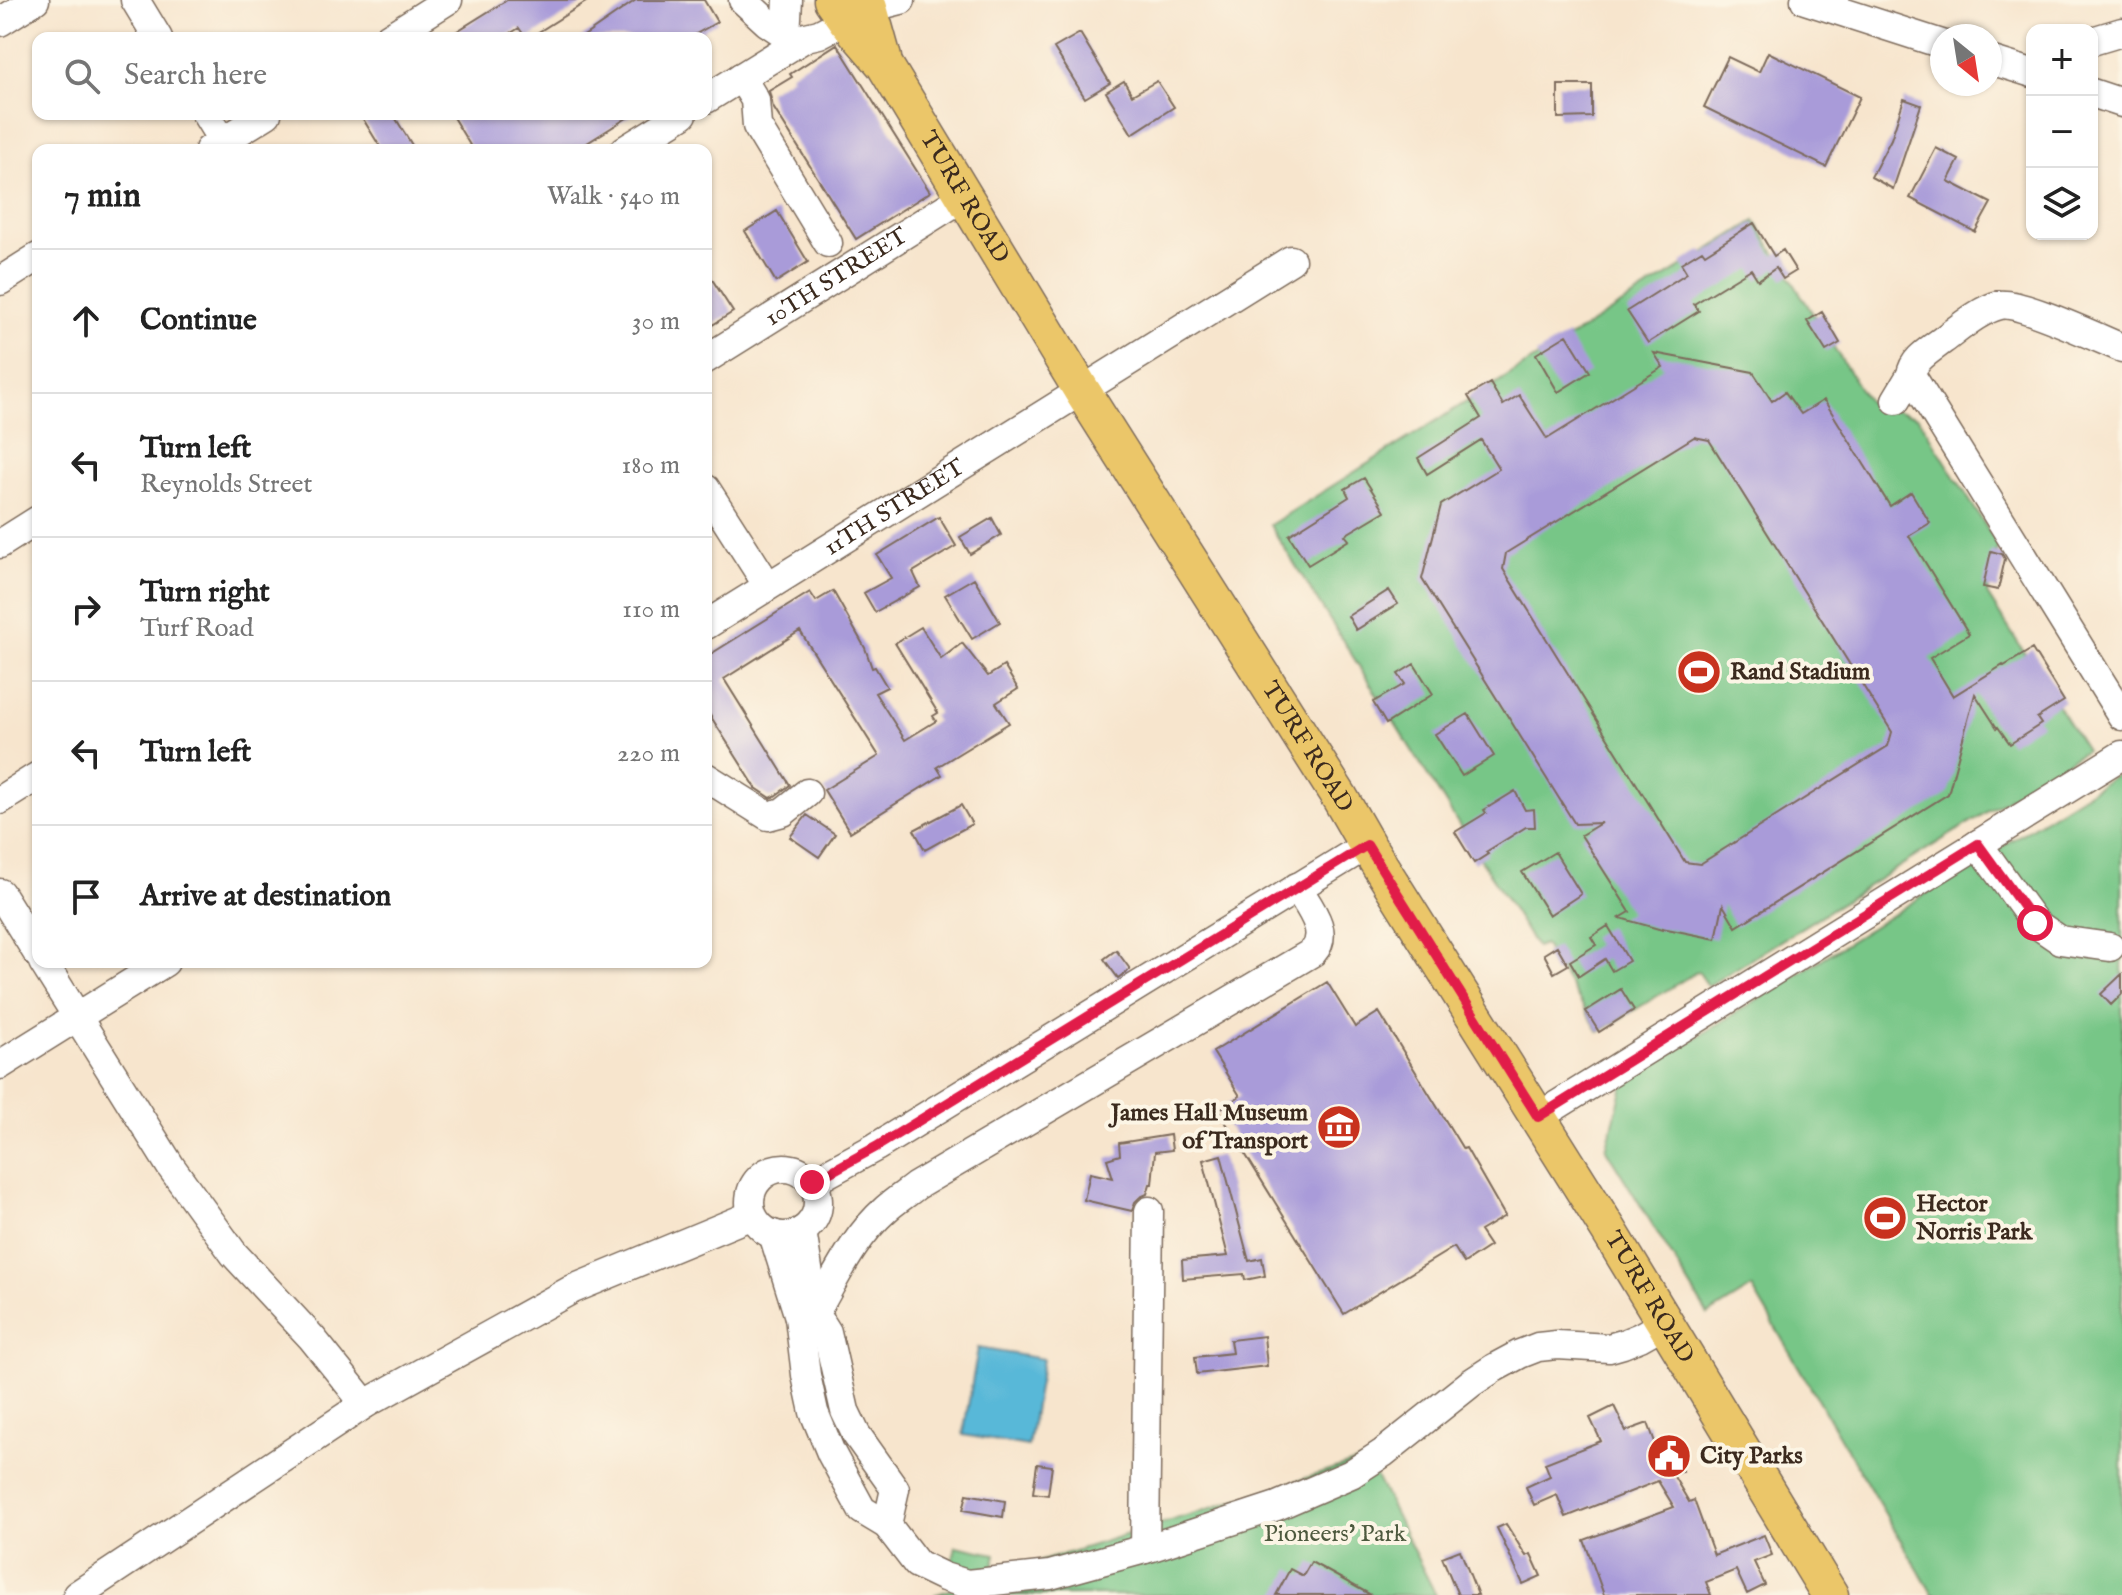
<!DOCTYPE html>
<html lang="en">
<head>
<meta charset="utf-8">
<style>
  :root { --surface:#fff; --page:#f6f6f6; --text:#222; --muted:#767676; --line:#e0e0e0 }
  body { margin:0; font-family:"IM FELL English",serif; background:var(--page); color:var(--text) }
  .controls { position:absolute; right:24px; top:24px; display:grid; overflow:hidden; border-radius:16px; box-shadow:0 2px 6px #0004 }
  .controls button { width:72px; height:72px; display:grid; place-items:center; padding:0; border:0; border-bottom:2px solid var(--line); background:var(--surface); color:var(--text); font:40px sans-serif }
  .compass { position:absolute; left:1930px; top:24px; width:72px; height:72px; border-radius:50%; background:var(--surface); box-shadow:0 2px 6px #0004; rotate:150deg }
  .stop { position:absolute; width:24px; height:24px; margin:-18px; border:6px solid #e11d48; border-radius:50%; background:#fff }
  .stop.end { background:#e11d48; border-color:#fff; box-shadow:0 2px 8px #0008 }
  .list { margin:0; padding:0; list-style:none }
  h2 { display:flex; justify-content:space-between; align-items:center; height:104px; margin:0; padding:0 32px; font-size:34px }
  h2 small { font-size:26px; font-weight:400; color:var(--muted) }
  .list li { display:grid; grid-template-columns:52px 1fr auto; gap:24px; align-items:center; box-sizing:border-box; height:144px; padding:0 32px; border-top:2px solid var(--line) }
  .list b { display:block; font-size:30px; white-space:nowrap }
  .list p { margin:0; font-size:26px; white-space:nowrap; color:var(--muted) }
  .list em { font-size:26px; font-style:normal; color:var(--muted) }
  .icon { flex:none; width:44px; height:44px; fill:none; stroke:currentColor; stroke-width:2; stroke-linecap:round; stroke-linejoin:round }
  .map { position:relative; flex:none; width:2122px; height:1595px; overflow:hidden }
  .search { position:absolute; background:var(--surface); box-shadow:0 2px 6px #0004; left:32px; top:32px; width:680px; height:88px; display:flex; align-items:center; gap:20px; box-sizing:border-box; padding:0 28px; border-radius:16px; color:var(--muted); font-size:30px }
  .panel { position:absolute; background:var(--surface); box-shadow:0 2px 6px #0004; left:32px; top:144px; width:680px; height:824px; border-radius:16px }
  .map>svg:first-child { display:block }
</style>
</head>
<body>
<div class="map">
<svg width="2122" height="1595" viewBox="0 0 2122 1595">
  <defs>
    <pattern id="grass-tufts" width="24" height="20" patternUnits="userSpaceOnUse" patternTransform="scale(2)"><rect width="24" height="20" fill="#77c687"/><path d="M3 7l-1-3M5 7V3M7 7l1-3M15 17l-1-3M17 17v-4M19 17l1-3" fill="none" stroke="#63a16e"/></pattern>
  </defs>
  <rect width="100%" height="100%" fill="#fcf5e5"/>
  <filter id="ink" filterUnits="userSpaceOnUse"><feTurbulence type="fractalNoise" baseFrequency=".0125" numOctaves="2"/><feDisplacementMap in="SourceGraphic" scale="16" xChannelSelector="R" yChannelSelector="G"/><feConvolveMatrix kernelMatrix="1 2 1 2 8 2 1 2 1" color-interpolation-filters="sRGB"/></filter>
  <filter id="wash" filterUnits="userSpaceOnUse"><feTurbulence type="fractalNoise" baseFrequency=".006" numOctaves="4" result="noise"/><feDisplacementMap in="SourceGraphic" scale="32" xChannelSelector="R" yChannelSelector="G"/><feGaussianBlur stdDeviation="1.8" result="paint"/><feColorMatrix in="noise" values="0 0 0 0 0 0 0 0 0 0 0 0 0 0 0 0 0 1.4 0 .05"/><feComposite in="paint" operator="in"/></filter>
  <g filter="url(#wash)">
    <rect width="100%" height="100%" fill="#f7e5cd"/>
    <path fill="url(#grass-tufts)" stroke="#597852" stroke-width="2" d="M956,1546L996,1554L993,1572L952,1564Z"/>
    <path fill="#77c687" stroke="#597852" stroke-width="2" d="M1755,221L1868,402L1918,417L1998,546L1987,594L2086,750L1708,986L1698,971L1599,1032L1544,944L1536,947L1270,525Z
      M2122,771V1595H1933L1752,1288L1708,1315L1606,1149L1624,1083Z
      M1367,1459L1436,1595H934Z"/>
    <path fill="#59b8d8" stroke="#4a717b" stroke-width="2" d="M978,1348L1043,1359L1028,1446L963,1435Z"/>
    <g id="blocks">
      <path fill="#a99bd9" fill-rule="evenodd" d="M507,0H589L529,38H526L519,28L503,38H446Z
        M636,0H704L717,22L689,38H581Z
        M1080,33L1110,83L1085,98L1054,48Z
        M837,44L930,192L856,239L773,107L769,91L792,77L790,74Z
        M1768,52L1860,97L1826,167L1704,107L1728,57L1759,72Z
        M1124,81L1132,95L1157,81L1174,107L1132,134L1106,92Z
        M1558,85H1592V117L1558,118Z
        M1904,99L1921,105L1893,189L1871,177L1891,139Z
        M360,114H393L415,150H382Z
        M451,114H633L576,150H473Z
        M1936,148L1959,160L1948,181L1991,203L1975,232L1910,198Z
        M777,211L808,262L776,282L745,231Z
        M1754,223L1774,256L1783,250L1796,271L1783,279L1776,268L1758,280L1751,269L1694,304L1699,311L1648,343L1627,311L1687,273L1681,263L1702,250L1705,254Z
        M706,270L733,312L706,329Z
        M1822,312L1840,343L1826,351L1807,321Z
        M1567,335L1590,372L1558,392L1536,354Z
        M1654,353L1753,372L1772,401L1785,392L1801,414L1824,400L1890,506L1911,492L1930,523L1909,536L1969,634L1930,658L1953,696L2003,665L2004,666L2032,649L2064,701L2037,718L2041,724L2010,744L1998,727L1997,728L1975,694L1948,794L1736,927L1723,905L1716,939L1662,928V930L1620,918L1630,912L1581,835L1601,823L1575,824L1422,579L1441,505L1499,469L1481,440L1427,474L1418,458L1481,418L1468,396L1490,383L1503,405L1519,395L1547,439L1663,367ZM1694,437L1709,440L1892,732L1888,746L1700,864L1685,862L1503,569L1506,553Z
        M1364,478L1385,511L1345,535L1349,540L1308,565L1289,535L1349,497L1345,489Z
        M939,517L956,546L913,572L920,587L875,612L864,593L891,578L877,555Z
        M992,518L1001,535L970,554L960,537Z
        M1991,551L2002,554L2005,559L1998,590L1983,587Z
        M974,578L1000,622L972,639L945,595Z
        M1389,590L1398,604L1356,630L1348,616Z
        M833,591L865,648L872,668L875,667L887,687L875,693L905,740L936,721L933,716L938,713L895,643L921,627L941,659L962,643L988,676L1004,666L1018,689L996,703L1009,723L937,767L942,775L850,832L824,790L879,756L800,631L724,679L790,785L775,796L771,798L756,788L706,709V657L810,592L816,601Z
        M1414,664L1433,694L1386,724L1373,702L1405,684L1398,674Z
        M1468,714L1494,756L1462,776L1435,734Z
        M1515,791L1525,810L1534,809L1535,827H1526L1486,852L1488,854L1474,863L1455,832L1486,813L1484,810Z
        M961,805L972,824L925,850L914,830Z
        M807,815L835,834L819,857L790,837Z
        M1555,852L1581,894L1549,915L1522,872Z
        M1608,926L1629,961L1612,971L1605,959L1579,976L1570,961L1596,945L1591,937Z
        M1557,946L1568,965L1554,973L1544,954Z
        M1116,950L1130,969L1118,978L1104,959Z
        M2122,974V994L2111,1005L2101,994Z
        M1327,982L1355,1027L1379,1012L1463,1149L1466,1148L1505,1216L1480,1231L1490,1246L1464,1263L1454,1247L1344,1314L1218,1110L1240,1096L1213,1052Z
        M1621,989L1634,1010L1599,1032L1586,1011Z
        M1170,1135L1172,1150L1155,1152L1152,1184H1150L1147,1194L1140,1197L1135,1202L1132,1211L1084,1200L1090,1173L1113,1178L1107,1159L1120,1155L1119,1143Z
        M1221,1155L1249,1261L1262,1258L1265,1276L1245,1280L1244,1274L1183,1279L1182,1260L1228,1256L1203,1160Z
        M1264,1336L1267,1366L1197,1374L1195,1357L1232,1353L1230,1340Z
        M1614,1406L1626,1431L1648,1423L1656,1445L1672,1439L1683,1471L1673,1475L1689,1502L1694,1500L1714,1555L1764,1535L1772,1555L1754,1562L1765,1585L1747,1594L1736,1570L1706,1582L1711,1595H1604L1584,1540L1674,1507L1658,1481L1566,1517L1557,1495L1534,1505L1526,1487L1550,1476L1545,1463L1601,1441L1590,1418Z
        M1037,1464L1052,1466L1048,1495L1033,1493Z
        M967,1494L1005,1501L1003,1517L963,1510Z
        M1506,1524L1526,1556L1531,1554L1541,1576L1523,1584L1497,1528Z
        M1460,1550L1478,1595H1458L1442,1557Z
        M1311,1562L1371,1595H1276L1290,1569L1303,1576Z"/>
    </g>
  </g>
  <g filter="url(#ink)">
    <use href="#blocks" fill-opacity="0" stroke="#7d6b5b" stroke-width="2"/>
    <g fill="none" stroke-linecap="round" stroke-linejoin="round">
      <g stroke="#7d6b5b" stroke-width="31">
        <g id="minor">
          <path d="M135,0L158,38"/>
          <path d="M743,0L767,22L797,42"/>
          <path d="M1805,0L1942,44"/>
          <path d="M0,22L35,0"/>
          <path d="M786,35L788,0"/>
          <path d="M388,38L448,0"/>
          <path d="M2092,41L2122,32"/>
          <path d="M1990,60L2032,73"/>
          <path d="M741,77L755,100L757,126L828,243"/>
          <path d="M2092,93L2122,103"/>
          <path d="M706,99L806,37L819,34L869,8L901,0"/>
          <path d="M206,114L228,150"/>
          <path d="M209,150L267,114"/>
          <path d="M625,150L683,114"/>
          <path d="M0,281L38,257"/>
          <path d="M2122,348C2100,339 2019,301 2000,305C1981,309 1958,329 1943,340C1930,350 1913,359 1911,375L2122,716"/>
          <path id="s1" d="M706,359L965,196"/>
          <path d="M1896,400L1911,375"/>
          <path d="M706,489L768,586"/>
          <path d="M0,544L38,520"/>
          <path id="s2" d="M706,625L1291,260"/>
          <path d="M706,777L768,816L783,812L807,793"/>
          <path d="M0,800L38,776"/>
          <path d="M1978,844L2035,923L2060,940L2110,947"/>
          <path d="M0,893L38,954"/>
          <path d="M43,962L171,1167L234,1254L312,1338L365,1404"/>
          <path d="M0,1065L165,962"/>
          <path d="M1538,1117L2122,755"/>
          <circle cx="784" cy="1202" r="34"/>
          <path d="M812,1182L876,1147L1367,845"/>
          <path d="M802,1231L815,1313L827,1332L845,1411L856,1434L895,1489L887,1525"/>
          <path d="M773,1234L799,1317L806,1375L814,1412L831,1453L862,1510L887,1525L917,1564L944,1577L967,1584L1050,1575L1152,1547L1277,1506L1351,1474L1383,1453L1471,1383L1494,1368L1520,1354L1538,1347L1557,1345L1609,1348L1623,1344L1640,1337L1665,1323"/>
          <path d="M799,1317L815,1313C836,1277 854,1237 886,1209C895,1201 906,1194 916,1186L1313,952C1331,932 1308,906 1297,887"/>
          <path d="M1145,1549L1149,1211"/>
          <path d="M77,1595L365,1404L573,1289L752,1215"/>
        </g>
      </g>
      <g stroke="#7d6b5b" stroke-width="39">
        <g id="major">
          <path id="s3" d="M832,0L846,20L884,64L1082,391L1340,798L1367,845L1608,1229L1830,1595"/>
          <path d="M864,0L869,8L883,58"/>
        </g>
      </g>
      <use href="#minor" stroke="#fff" stroke-width="28"/>
      <use href="#major" stroke="#ebc669" stroke-width="36"/>
    </g>
  </g>
  <g fill="none" stroke-linecap="round" stroke-linejoin="round" filter="url(#ink)">
    <path stroke="#e11d48" stroke-width="10" d="M812,1182L876,1147L1367,845L1538,1117L1978,844L2035,923"/>
  </g>
  <defs>
    <g id="stadium-disc" transform="scale(2.3)"><circle r="9.5" fill="#c8321e" stroke="#fcf5e5"/><path d="M0-5a6.5 5 0 1 0 0 10a6.5 5 0 1 0 0-10ZM-3.5-1.8h7v3.6h-7Z" fill="#fff"/></g>
    <g id="museum-disc" transform="scale(2.3)"><circle r="9.5" fill="#c8321e" stroke="#fcf5e5"/><path d="M0-6L6-3V-2H-6V-3ZM-5-1h2V3h-2ZM-1-1h2V3h-2ZM3-1h2V3H3ZM-6 4H6V6H-6Z" fill="#fff"/></g>
    <g id="civic-disc" transform="scale(2.3)"><circle r="9.5" fill="#c8321e" stroke="#fcf5e5"/><path d="M-.6-6.5H3V-4.5H.6V-3L4-1V1h2V6H-6V1h2V-1L-.6-3ZM-1.2 2.5V6h2.4V2.5Z" fill="#fff"/></g>
  </defs>
  <g fill-rule="evenodd">
    <use href="#stadium-disc" x="1699" y="672"/>
    <use href="#museum-disc" x="1339" y="1127"/>
    <use href="#stadium-disc" x="1885" y="1218"/>
    <use href="#civic-disc" x="1669" y="1456"/>
  </g>
  <g text-anchor="middle" dominant-baseline="central" stroke-width="8" stroke-linejoin="round" paint-order="stroke">
    <g font-size="24" fill="#3b2a1e" stroke="#fcf5e5">
      <text stroke="none"><textPath href="#s3" startOffset="238">TURF ROAD</textPath></text>
      <text stroke="none"><textPath href="#s1" startOffset="154">10TH STREET</textPath></text>
      <text stroke="none"><textPath href="#s2" startOffset="222">11TH STREET</textPath></text>
      <text stroke="none"><textPath href="#s3" startOffset="886">TURF ROAD</textPath></text>
      <text stroke="none"><textPath href="#s3" startOffset="1534">TURF ROAD</textPath></text>
    </g>
    <g font-size="24" font-weight="bold" fill="#3b2a1e" stroke="#fcf5e5" text-anchor="start">
      <text x="1730" y="672">Rand Stadium</text>
      <text x="1308" y="1113" text-anchor="end">James Hall Museum<tspan x="1308" dy="28">of Transport</tspan></text>
      <text x="1916" y="1204">Hector<tspan x="1916" dy="28">Norris Park</tspan></text>
      <text x="1700" y="1456">City Parks</text>
    </g>
    <g font-size="24" fill="#4d593e" stroke="#fcf5e5">
      <text x="1335" y="1534">Pioneers' Park</text>
    </g>
  </g>
</svg>
<div class="controls">
<button>+</button>
<button>−</button>
<button><svg class="icon" aria-label="layers" viewBox="0 0 24 24"><path d="M12 4l9 5-9 5-9-5zM3 14l9 5 9-5"/></svg></button>
</div>
<svg class="compass" viewBox="-18 -18 36 36"><path d="M0-13l5 13h-10z" fill="#e53935"/><path d="M0 13l5-13h-10z" fill="#767676"/></svg>
<div class="stop" style="left:2035px;top:923px"></div>
<div class="stop end" style="left:812px;top:1182px"></div>
<div class="search"><svg class="icon" aria-label="search" viewBox="0 0 24 24"><circle cx="10" cy="10" r="6"/><path d="M15 15l6 6"/></svg>Search here</div>
<section class="panel">
<h2>7 min<small>Walk · 540 m</small></h2>
<ul class="list">
<li><svg class="icon" aria-label="ahead" viewBox="0 0 24 24"><path d="M12 20V5M6 11l6-6 6 6"/></svg><div><b>Continue</b></div><em>30 m</em></li>
<li><svg class="icon" aria-label="left" viewBox="0 0 24 24"><path d="M17 20v-9H6M10 6l-5 5 5 5"/></svg><div><b>Turn left</b><p>Reynolds Street</p></div><em>180 m</em></li>
<li><svg class="icon" aria-label="right" viewBox="0 0 24 24"><path d="M7 20v-9h11M14 6l5 5-5 5"/></svg><div><b>Turn right</b><p>Turf Road</p></div><em>110 m</em></li>
<li><svg class="icon" aria-label="left" viewBox="0 0 24 24"><path d="M17 20v-9H6M10 6l-5 5 5 5"/></svg><div><b>Turn left</b></div><em>220 m</em></li>
<li><svg class="icon" aria-label="arrive" viewBox="0 0 24 24"><path d="M6 21V4h12l-3 4 3 4H6"/></svg><div><b>Arrive at destination</b></div></li>
</ul>
</section>
</div>
</body>
</html>
